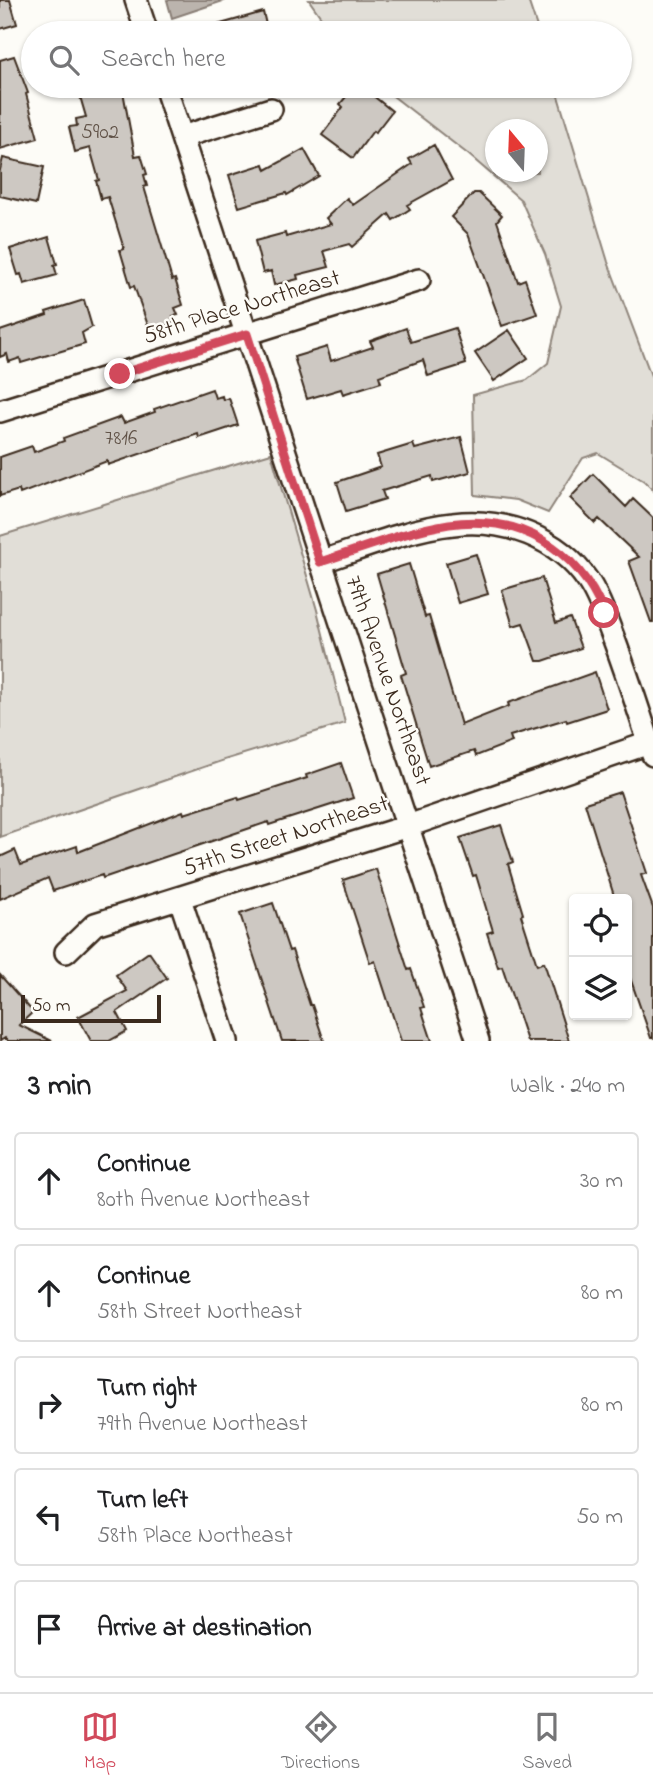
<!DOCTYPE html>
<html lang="en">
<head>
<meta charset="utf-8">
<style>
  :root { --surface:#fff; --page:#f2f2f2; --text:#202124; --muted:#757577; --line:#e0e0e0; --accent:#d1495b }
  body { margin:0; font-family:"Indie Flower",sans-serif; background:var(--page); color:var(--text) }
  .controls { position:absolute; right:21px; bottom:21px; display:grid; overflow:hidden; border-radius:7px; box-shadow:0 2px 5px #0004 }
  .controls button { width:63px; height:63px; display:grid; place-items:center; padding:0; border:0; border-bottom:2px solid var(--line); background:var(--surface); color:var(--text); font:35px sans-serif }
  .compass { position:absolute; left:485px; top:119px; width:63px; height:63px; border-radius:50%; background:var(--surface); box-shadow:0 2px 5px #0004; rotate:341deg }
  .scale { position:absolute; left:21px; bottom:18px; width:140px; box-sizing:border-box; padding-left:7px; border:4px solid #3b2a1e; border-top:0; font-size:19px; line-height:24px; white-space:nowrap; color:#3b2a1e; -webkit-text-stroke:5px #fdfcf7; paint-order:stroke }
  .stop { position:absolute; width:21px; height:21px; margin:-16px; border:5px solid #d1495b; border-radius:50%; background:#fff }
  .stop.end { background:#d1495b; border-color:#fff; box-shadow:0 2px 7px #0008 }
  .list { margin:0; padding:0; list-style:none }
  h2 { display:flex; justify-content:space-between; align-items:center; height:91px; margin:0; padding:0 28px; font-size:30px }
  h2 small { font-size:23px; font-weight:400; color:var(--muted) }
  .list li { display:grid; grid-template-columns:46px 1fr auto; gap:21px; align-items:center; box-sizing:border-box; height:98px; margin:0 14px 14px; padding:0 14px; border:2px solid var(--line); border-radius:7px }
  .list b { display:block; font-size:26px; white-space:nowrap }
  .list p { margin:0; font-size:23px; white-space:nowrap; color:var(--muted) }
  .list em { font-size:23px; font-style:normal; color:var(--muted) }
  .icon { flex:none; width:38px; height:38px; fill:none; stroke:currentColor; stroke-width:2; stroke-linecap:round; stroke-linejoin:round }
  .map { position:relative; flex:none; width:653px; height:1041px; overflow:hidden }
  .search { position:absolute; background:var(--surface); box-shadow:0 2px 5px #0004; left:21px; right:21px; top:21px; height:77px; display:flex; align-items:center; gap:18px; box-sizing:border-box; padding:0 24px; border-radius:38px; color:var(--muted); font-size:26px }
  .sheet { height:651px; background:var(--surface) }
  nav { display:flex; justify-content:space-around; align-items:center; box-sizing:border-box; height:98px; border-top:2px solid var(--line); background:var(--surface); font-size:19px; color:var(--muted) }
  nav a { display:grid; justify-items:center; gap:4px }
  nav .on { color:var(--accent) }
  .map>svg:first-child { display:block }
</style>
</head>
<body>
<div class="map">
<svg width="653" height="1041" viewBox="0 0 653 1041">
  <rect width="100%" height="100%" fill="#fdfcf7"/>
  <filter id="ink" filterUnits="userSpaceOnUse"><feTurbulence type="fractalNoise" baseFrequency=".0143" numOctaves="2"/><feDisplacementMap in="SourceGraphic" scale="14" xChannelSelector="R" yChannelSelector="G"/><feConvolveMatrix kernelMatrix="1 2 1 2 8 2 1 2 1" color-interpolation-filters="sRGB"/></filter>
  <g filter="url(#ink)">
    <path fill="#e1ded7" stroke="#8e847a" stroke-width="2" fill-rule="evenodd" d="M309,0H528L539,33H332Z
      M380,86H555L608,262L653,381V490L644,481L598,453L583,458L548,513L516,500L475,495L473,395L527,380L548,363L561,306L545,254L521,200L469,155ZM496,130H538V172H496Z
      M271,453L317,610L345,723L224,760L0,837V536Z"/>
    <path fill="#bbb4ad" stroke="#887d74" stroke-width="2" d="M167,0H226L172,18Z"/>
    <path fill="#cdc8c2" stroke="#3b2a1e" stroke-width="2" d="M0,0H10L17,24L0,29Z
      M263,12L268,33H204L203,29Z
      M14,56L28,93L26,94L38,138L0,149V60Z
      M77,86H122L135,156L141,155L147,174L144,175L147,186L144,187L172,280L175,279L183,305L175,308L178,315L173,316L175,322L150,331L134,286L131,287L120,250L124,249L108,197L101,199L96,181L99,180L90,148L75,152L69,127L77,126L76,119L86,117Z
      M355,86H361L392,111L375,133L373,131L353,158L322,135L343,107L340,104Z
      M434,145L452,180L407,205L410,209L393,220L389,214L352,247L349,244L324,251L329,267L297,275L298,279L274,285L271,271L263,273L255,241L285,233L286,237L331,224L326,218L347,198L353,205L412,164L409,159Z
      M304,149L319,176L287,195L286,193L239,207L229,175L264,164L266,170Z
      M3,158L44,167L36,204L0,196V170Z
      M474,193H479L502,215L497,221L518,282L525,279L537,314L502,326L468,234L451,217Z
      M49,237L57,264L54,265L57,275L24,284L21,274L18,275L10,249Z
      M84,300L92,327L82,333L85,344L21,363L20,358L9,362L7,354L0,357V331L47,315L46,312Z
      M406,328L411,342L455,328L466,364L428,376L423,360L379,376L381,382L343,394L341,389L307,399L294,357L327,347L331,361L373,347L370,341Z
      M509,330L528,358L494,381L475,353Z
      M212,389L215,398L222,396L223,400L229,398L238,425L199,438L198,434L108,465L107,461L20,494L19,490L0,496V457L32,446L34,452L64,441L63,438L121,417L124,423L155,412L154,409Z
      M461,437L470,472L433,482L432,476L382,491L385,499L346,511L337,482L381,467L377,455L413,444L415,449Z
      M593,474L626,507L633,499L653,518V622H651L629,561L639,557L599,519L595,523L570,498Z
      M476,554L488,594L458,603L446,563Z
      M409,564L425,617L429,616L461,725L509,706L508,703L595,672L607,709L567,722L566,719L510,736L512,742L476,756L474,751L429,766L401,675L406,673L377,574Z
      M542,578L556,623L570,618L581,648L543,661H537L523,623L513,626L502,590Z
      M341,763L353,798L269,825L268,822L103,878L102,875L53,891L48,878L0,899V857L15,850L21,865L77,846L78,852L183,811L184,814L238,797L239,800L307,778L306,775Z
      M620,792L647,873L641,875L653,908V1038H651L627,969V899H615L585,803Z
      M501,825L513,862L508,864L523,914L521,915L537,965L544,962L569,1041H527L502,966L498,967L487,933L493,931L476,875L473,876L460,838Z
      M376,869L408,970L411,969L424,1007L421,1008L432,1041H401L375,961L370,963L343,880Z
      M273,903L289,951L292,950L310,1005H312L324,1041H282L240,914Z
      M149,952L167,978L117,1012L127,1031L109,1041H91L78,1017L127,991L116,975Z
      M0,975L33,1012L19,1025L52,1041H8L5,1038L0,1041Z"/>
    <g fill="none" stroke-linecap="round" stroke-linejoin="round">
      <g stroke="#3b2a1e" stroke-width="26">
        <path id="minor" d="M136,0L147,33
          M165,86L478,1041
          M182,137L271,109
          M0,411L419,280
          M320,562C360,549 411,528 453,524C504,518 558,537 588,581C599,597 605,616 612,634C627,674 640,714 653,755
          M180,899L227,1041
          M66,952L95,924L408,826L649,743"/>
      </g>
      <use href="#minor" stroke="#fdfcf7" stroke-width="21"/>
    </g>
  </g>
  <g fill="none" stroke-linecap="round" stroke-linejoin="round" filter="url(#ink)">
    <path stroke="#d1495b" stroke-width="9" d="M120,374L247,334L320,562C362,549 405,531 449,524C519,514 577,548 604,613"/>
  </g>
  <g text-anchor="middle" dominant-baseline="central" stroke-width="5" stroke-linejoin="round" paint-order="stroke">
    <g font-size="21" fill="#605247">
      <text x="100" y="133">5902</text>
      <text x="121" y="439">7816</text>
    </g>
    <g font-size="24" fill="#3b2a1e" stroke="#fdfcf7">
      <text transform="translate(242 308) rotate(-17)">58th Place Northeast</text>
      <text transform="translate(387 681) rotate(71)">79th Avenue Northeast</text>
      <text transform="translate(286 837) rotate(-18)">57th Street Northeast</text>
    </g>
  </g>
</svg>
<div class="controls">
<button><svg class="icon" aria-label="locate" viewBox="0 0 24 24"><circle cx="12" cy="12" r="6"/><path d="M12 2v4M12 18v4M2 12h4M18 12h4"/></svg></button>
<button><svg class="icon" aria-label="layers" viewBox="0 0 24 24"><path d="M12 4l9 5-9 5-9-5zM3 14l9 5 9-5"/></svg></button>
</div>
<svg class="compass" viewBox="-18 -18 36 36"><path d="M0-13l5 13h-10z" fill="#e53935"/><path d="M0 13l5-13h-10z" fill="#757577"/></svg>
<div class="scale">50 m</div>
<div class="stop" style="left:604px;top:613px"></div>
<div class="stop end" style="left:120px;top:374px"></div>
<div class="search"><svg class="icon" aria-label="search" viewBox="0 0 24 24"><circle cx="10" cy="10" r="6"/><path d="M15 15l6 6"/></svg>Search here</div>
</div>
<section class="sheet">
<h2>3 min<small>Walk · 240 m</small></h2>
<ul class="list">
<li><svg class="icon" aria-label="ahead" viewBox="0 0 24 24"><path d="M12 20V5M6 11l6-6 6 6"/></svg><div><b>Continue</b><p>80th Avenue Northeast</p></div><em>30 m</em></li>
<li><svg class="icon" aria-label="ahead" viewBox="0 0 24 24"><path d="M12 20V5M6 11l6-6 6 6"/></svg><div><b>Continue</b><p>58th Street Northeast</p></div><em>80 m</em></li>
<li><svg class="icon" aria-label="right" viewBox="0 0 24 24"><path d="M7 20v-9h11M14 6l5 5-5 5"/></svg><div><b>Turn right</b><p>79th Avenue Northeast</p></div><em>80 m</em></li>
<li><svg class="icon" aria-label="left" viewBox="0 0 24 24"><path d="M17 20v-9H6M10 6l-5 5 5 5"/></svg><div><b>Turn left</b><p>58th Place Northeast</p></div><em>50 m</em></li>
<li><svg class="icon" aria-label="arrive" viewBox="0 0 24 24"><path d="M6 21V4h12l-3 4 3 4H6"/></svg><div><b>Arrive at destination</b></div></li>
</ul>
</section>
<nav>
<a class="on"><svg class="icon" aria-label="map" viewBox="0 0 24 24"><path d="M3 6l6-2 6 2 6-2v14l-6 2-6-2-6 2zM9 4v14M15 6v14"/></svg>Map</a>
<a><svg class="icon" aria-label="directions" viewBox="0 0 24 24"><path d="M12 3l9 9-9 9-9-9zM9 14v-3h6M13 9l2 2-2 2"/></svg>Directions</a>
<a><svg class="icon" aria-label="saved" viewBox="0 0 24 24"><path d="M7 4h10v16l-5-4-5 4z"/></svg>Saved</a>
</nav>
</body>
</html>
